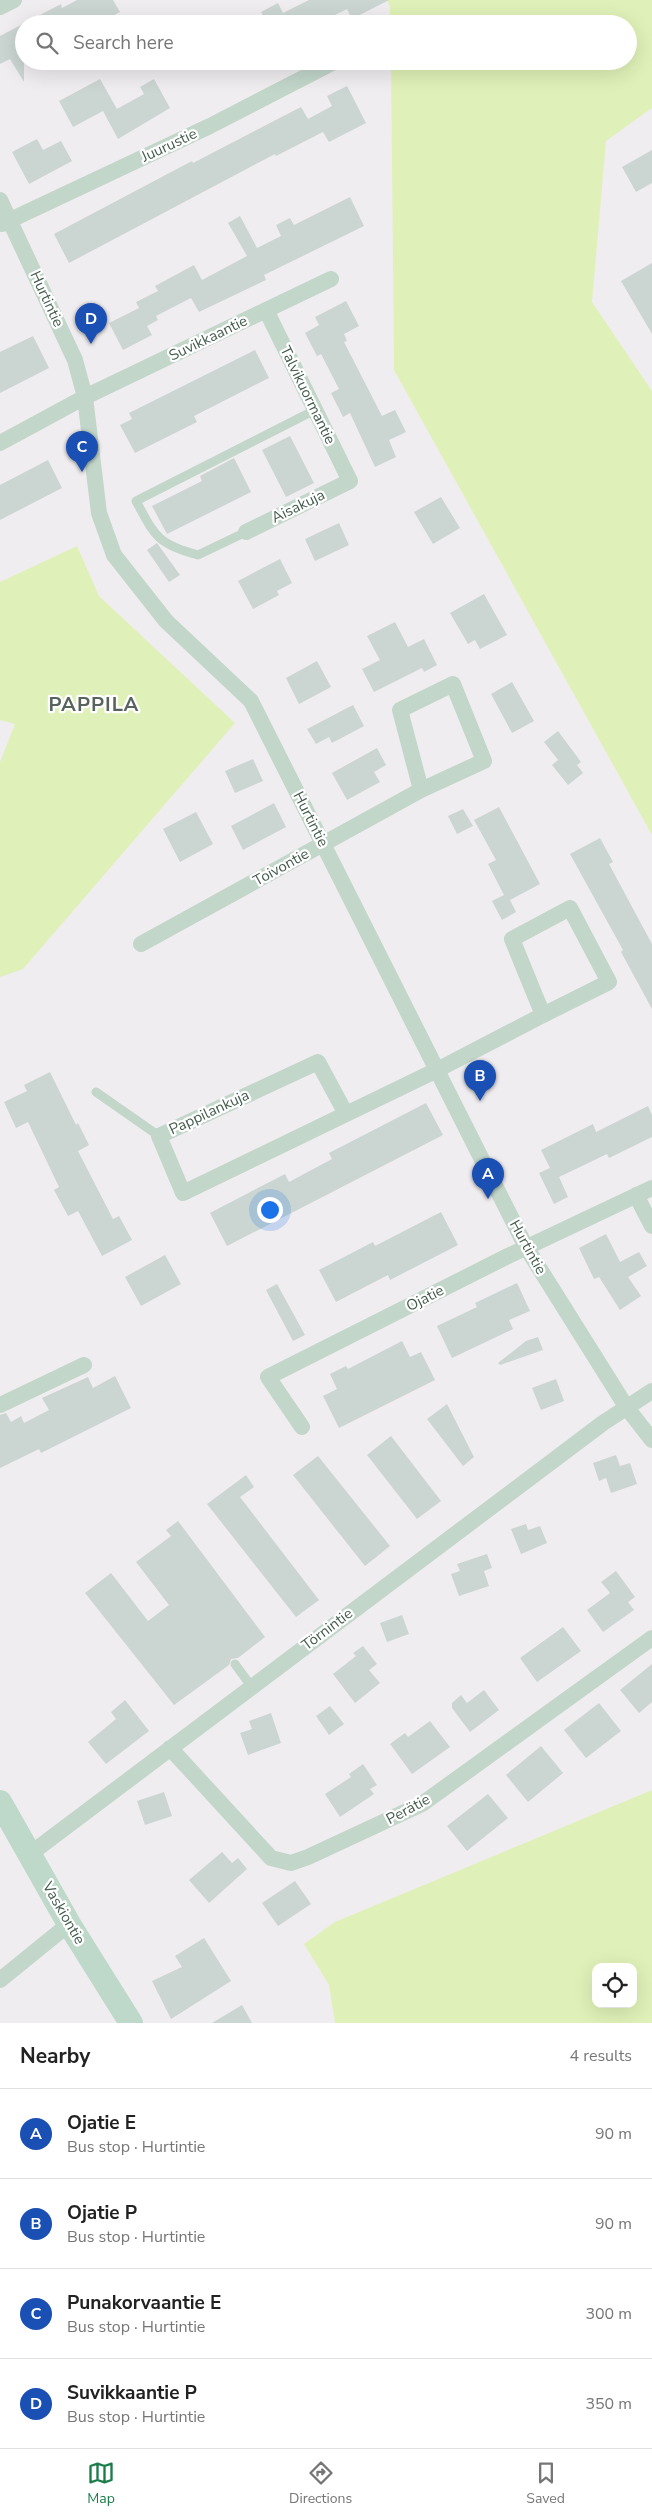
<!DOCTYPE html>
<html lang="en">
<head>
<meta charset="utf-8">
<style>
  :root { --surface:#fff; --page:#f6f6f6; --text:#222; --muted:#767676; --line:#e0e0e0; --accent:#197c49 }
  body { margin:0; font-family:"Nunito Sans",sans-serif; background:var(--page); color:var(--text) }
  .controls { position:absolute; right:15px; bottom:15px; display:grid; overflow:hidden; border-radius:10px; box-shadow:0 5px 20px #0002 }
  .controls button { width:45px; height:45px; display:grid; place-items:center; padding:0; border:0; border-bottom:1px solid var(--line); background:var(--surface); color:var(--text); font:25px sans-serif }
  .you { position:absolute; left:269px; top:1209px; width:18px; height:18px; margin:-12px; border:4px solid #fff; border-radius:50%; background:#1a73e8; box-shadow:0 0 0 8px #1a73e833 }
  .badge { display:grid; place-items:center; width:32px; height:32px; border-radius:50%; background:var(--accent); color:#fff; font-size:16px; font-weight:700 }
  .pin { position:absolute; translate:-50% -41px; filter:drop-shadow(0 1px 2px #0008) }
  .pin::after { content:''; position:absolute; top:26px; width:18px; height:15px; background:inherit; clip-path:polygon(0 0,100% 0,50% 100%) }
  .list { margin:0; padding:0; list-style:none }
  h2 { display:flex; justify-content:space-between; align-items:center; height:65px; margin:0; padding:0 20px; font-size:21px }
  h2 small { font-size:16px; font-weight:400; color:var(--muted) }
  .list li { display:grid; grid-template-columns:32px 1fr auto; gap:15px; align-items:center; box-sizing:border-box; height:90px; padding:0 20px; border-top:1px solid var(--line) }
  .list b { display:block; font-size:19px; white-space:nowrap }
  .list p { margin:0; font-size:16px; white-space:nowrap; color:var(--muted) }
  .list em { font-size:16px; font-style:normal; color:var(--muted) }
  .icon { flex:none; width:28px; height:28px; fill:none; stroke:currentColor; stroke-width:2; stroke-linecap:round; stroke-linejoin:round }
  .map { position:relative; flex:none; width:652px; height:2023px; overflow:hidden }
  .search { position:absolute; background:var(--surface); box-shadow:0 5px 20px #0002; left:15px; right:15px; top:15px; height:55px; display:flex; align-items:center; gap:12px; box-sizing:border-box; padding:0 18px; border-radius:28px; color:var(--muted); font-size:19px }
  .sheet { height:425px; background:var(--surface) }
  nav { display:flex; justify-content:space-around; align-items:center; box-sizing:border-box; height:70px; border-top:1px solid var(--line); background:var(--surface); font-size:14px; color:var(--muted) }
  nav a { display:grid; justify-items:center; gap:2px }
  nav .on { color:var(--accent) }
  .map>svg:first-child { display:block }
</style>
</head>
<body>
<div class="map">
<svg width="652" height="2023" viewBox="0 0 652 2023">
  <rect width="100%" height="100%" fill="#f0edf0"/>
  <path fill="#dff1b8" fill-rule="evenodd" d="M387,0H652V108L606,141L592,302L652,391V835L394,370L391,61H628V24H390V6Z
    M77,546L99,596L235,723L23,969L0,977V762L15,724L0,720V582Z
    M652,1790V2023H335L329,1985L304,1944L335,1922ZM596,1967H633V2004H596Z"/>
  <path fill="#cbd5d1" d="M77,0H113L120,12L98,24H24V82L10,59L0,64V36L61,4L62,8Z
    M309,0H389L352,19L347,9L317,24H262L266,21L261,12L278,3L283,13Z
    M100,79L117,109L144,94L140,87L154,79L170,108L118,139L103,111L73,127L59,101Z
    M347,86L366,123L329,142L323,132L276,156L275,154L69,263L54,234L192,161L193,163L301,107L308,119L332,106L327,96Z
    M37,139L43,150L61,141L72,161L29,184L12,152Z
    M652,150V183L636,192L622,167Z
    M350,197L364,226L264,275L266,280L199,312L191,298L156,316L158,320L147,326L152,335L123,350L109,323L139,308L136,302L158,291L155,286L194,265L202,280L247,256L228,223L240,216L257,248L281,236L276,225L290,218L294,225Z
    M652,263V334L621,281Z
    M346,301L359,326L344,334L347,341L344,342L382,416L395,410L406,432L389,440L396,457L375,467L350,413L343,417L331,393L339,389L321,354L317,356L305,333L319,325L315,317Z
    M33,336L49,368L0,393V352Z
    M255,350L269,378L194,416L197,422L135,453L120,425L132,419L129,413Z
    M290,436L314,483L286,497L262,450Z
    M234,458L251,492L167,534L152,506L202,481L200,476Z
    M48,460L62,488L0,520V485Z
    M441,497L460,528L433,544L414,512Z
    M339,523L349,545L315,561L305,539Z
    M157,543L180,575L169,582L147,550Z
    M280,559L292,583L277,591L279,595L253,609L238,581Z
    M484,594L507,635L480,649L475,640L468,644L450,613Z
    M395,622L408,647L424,639L437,665L424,672L422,668L374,692L362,669L380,660L367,636Z
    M317,661L331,687L299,704L286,678Z
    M512,682L534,721L512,733L491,694Z
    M353,705L364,726L332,743L329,737L316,744L307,729Z
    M558,731L581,762L577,765L583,773L568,785L552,765L558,760L544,742Z
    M377,748L386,765L374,772L380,782L347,800L332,773Z
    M253,759L263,781L235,793L225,771Z
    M274,803L286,827L243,850L231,826Z
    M499,807L540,884L510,900L516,912L502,920L492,901L504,895L488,864L496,860L474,820Z
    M463,809L473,826L457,834L448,816Z
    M196,812L213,844L180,862L163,829Z
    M600,838L613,862L609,864L652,944V1009L621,952L623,950L570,854Z
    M50,1072L76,1125L78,1123L89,1145L78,1151L113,1219L119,1216L132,1240L102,1256L78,1211L68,1216L54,1190L59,1187L28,1122L16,1128L4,1102L27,1091L24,1085Z
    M426,1103L443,1135L227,1246L210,1213L285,1174L289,1182L332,1159L329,1153Z
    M648,1106L652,1115V1137L609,1158L607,1154L559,1177L568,1197L554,1204L539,1173L550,1168L541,1150L593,1124L596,1132Z
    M441,1212L458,1245L390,1280L388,1275L336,1302L319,1270L373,1242L375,1246Z
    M606,1234L620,1262L639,1252L647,1266L628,1277L641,1296L620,1310L599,1277L594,1279L579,1248Z
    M165,1255L181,1284L141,1306L125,1277Z
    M517,1283L530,1311L509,1320L513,1329L452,1358L437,1326L477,1307L475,1303Z
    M277,1284L305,1335L293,1341L266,1290Z
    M538,1337L543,1350L500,1365L498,1363L526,1341Z
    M402,1341L410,1357L421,1352L435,1380L339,1428L323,1396L337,1389L330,1374L346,1366L348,1369Z
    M115,1376L131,1408L41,1453L39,1449L0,1468V1415L6,1413L11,1422L21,1416L24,1423L49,1410L42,1398L88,1377L93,1388Z
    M556,1379L564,1401L541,1410L532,1388Z
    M447,1404L474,1457L463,1466L427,1419Z
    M391,1436L441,1501L417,1519L367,1455Z
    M616,1455L620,1466L630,1463L637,1484L611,1493L606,1478L599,1481L593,1463Z
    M318,1456L390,1546L365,1566L293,1475Z
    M246,1475L254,1487L240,1497L319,1600L296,1617L207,1504Z
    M178,1521L265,1637L238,1658L231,1659L229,1665L174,1705L85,1593L111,1573L148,1621L169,1605L136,1562L171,1536L166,1530Z
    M526,1524L528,1530L540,1526L547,1543L521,1554L511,1529Z
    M487,1554L492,1568L484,1571L489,1586L459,1596L451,1574L460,1571L457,1564Z
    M616,1571L635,1597L628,1602L634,1610L603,1632L587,1610L610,1593L601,1582Z
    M402,1615L409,1634L387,1642L380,1623Z
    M563,1627L581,1651L537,1682L520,1658Z
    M363,1646L377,1664L369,1670L380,1683L355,1703L333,1674L356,1656L353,1653Z
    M652,1664V1702L639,1713L620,1690Z
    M484,1690L499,1710L470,1732L452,1708V1703L461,1695L467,1703Z
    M125,1700L149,1731L106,1764L88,1742L116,1719L111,1712Z
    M599,1703L621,1731L586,1758L564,1730Z
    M330,1706L344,1724L329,1735L316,1716Z
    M271,1713L281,1743L248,1755L240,1733L252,1729L249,1721Z
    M430,1721L450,1747L412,1774L390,1744L405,1733L408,1737Z
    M541,1746L563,1773L528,1802L506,1775Z
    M363,1764L377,1785L370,1789L374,1794L340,1817L325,1794L351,1777L349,1774Z
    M164,1792L172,1816L145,1825L137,1801Z
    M488,1794L508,1818L467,1851L447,1826Z
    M222,1852L232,1863L238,1858L247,1869L209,1903L189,1880Z
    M295,1881L311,1904L278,1926L262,1903Z
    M204,1938L231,1981L171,2019L152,1981L182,1967L175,1956Z
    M242,2005L252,2023H212Z"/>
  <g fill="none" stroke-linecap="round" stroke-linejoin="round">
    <path stroke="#c2d6ca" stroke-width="9" d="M246,532L198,555C157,544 155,536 136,501L315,410
      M96,1092L159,1136
      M235,1664L251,1686"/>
    <path stroke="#c2d6ca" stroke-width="16" d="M0,7L14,0
      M0,200L75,360L85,397L99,513L114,555L166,621L251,701L526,1247L627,1408L652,1440
      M2,224L210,126L336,61
      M0,443L85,397L331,279
      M246,532L350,481L266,310
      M141,944L421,790L400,710L453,684L484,761L421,790
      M346,1114L318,1062L159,1136L183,1193L437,1070L543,1015L512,939L570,908L609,982L543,1015
      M636,1195L652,1226
      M0,1405L84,1365
      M302,1427L268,1377L508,1256L652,1188
      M170,1748L271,1858L291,1863L308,1857L422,1804L652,1638
      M30,1854L603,1423L652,1391
      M0,1980L69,1924"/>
    <path stroke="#bed8c9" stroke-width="24" d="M0,1802L69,1924L131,2023"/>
  </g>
  <g text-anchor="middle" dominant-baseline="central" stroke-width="4.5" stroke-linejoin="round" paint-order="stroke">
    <g font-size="15" fill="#445c4d" stroke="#fff">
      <text transform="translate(169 145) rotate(-25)">Juurustie</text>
      <text transform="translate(47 299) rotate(65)">Hurtintie</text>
      <text transform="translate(208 338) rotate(-26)">Suvikkaantie</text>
      <text transform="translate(308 395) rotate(64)">Talvikuormantie</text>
      <text transform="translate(298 506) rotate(-26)">Aisakuja</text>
      <text transform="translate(311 819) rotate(63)">Hurtintie</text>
      <text transform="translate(281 867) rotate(-29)">Toivontie</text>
      <text transform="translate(209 1112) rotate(-25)">Pappilankuja</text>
      <text transform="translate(528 1247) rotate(61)">Hurtintie</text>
      <text transform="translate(425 1298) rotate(-27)">Ojatie</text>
      <text transform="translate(327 1629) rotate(-37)">Törnintie</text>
      <text transform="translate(408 1809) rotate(-28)">Perätie</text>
      <text transform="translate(64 1913) rotate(60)">Vaskiontie</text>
    </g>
    <g font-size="20" font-weight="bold" letter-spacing="1" fill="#59635e" stroke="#fff">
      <text x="94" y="704">PAPPILA</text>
    </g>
  </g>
</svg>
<div class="controls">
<button><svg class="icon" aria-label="locate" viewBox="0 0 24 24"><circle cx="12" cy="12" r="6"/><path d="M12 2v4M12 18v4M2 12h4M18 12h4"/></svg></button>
</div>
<div class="you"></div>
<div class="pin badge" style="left:488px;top:1199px;background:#1a4fb4">A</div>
<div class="pin badge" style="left:480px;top:1101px;background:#1a4fb4">B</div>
<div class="pin badge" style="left:82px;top:472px;background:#1a4fb4">C</div>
<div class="pin badge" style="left:91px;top:344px;background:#1a4fb4">D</div>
<div class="search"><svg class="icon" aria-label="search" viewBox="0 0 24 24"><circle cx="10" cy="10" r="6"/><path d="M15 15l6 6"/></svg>Search here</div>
</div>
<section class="sheet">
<h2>Nearby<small>4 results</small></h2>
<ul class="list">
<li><span class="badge" style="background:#1a4fb4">A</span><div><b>Ojatie E</b><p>Bus stop · Hurtintie</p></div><em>90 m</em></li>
<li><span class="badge" style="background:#1a4fb4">B</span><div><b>Ojatie P</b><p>Bus stop · Hurtintie</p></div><em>90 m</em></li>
<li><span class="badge" style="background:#1a4fb4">C</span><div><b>Punakorvaantie E</b><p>Bus stop · Hurtintie</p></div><em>300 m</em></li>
<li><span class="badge" style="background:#1a4fb4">D</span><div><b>Suvikkaantie P</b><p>Bus stop · Hurtintie</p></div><em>350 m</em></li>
</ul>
</section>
<nav>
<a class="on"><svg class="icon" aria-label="map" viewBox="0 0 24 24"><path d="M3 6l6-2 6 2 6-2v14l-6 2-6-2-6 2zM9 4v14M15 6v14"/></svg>Map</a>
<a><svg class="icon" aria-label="directions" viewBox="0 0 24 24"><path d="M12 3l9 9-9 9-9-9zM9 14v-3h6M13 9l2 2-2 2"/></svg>Directions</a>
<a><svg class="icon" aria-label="saved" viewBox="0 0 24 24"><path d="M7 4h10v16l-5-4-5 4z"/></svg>Saved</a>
</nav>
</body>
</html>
